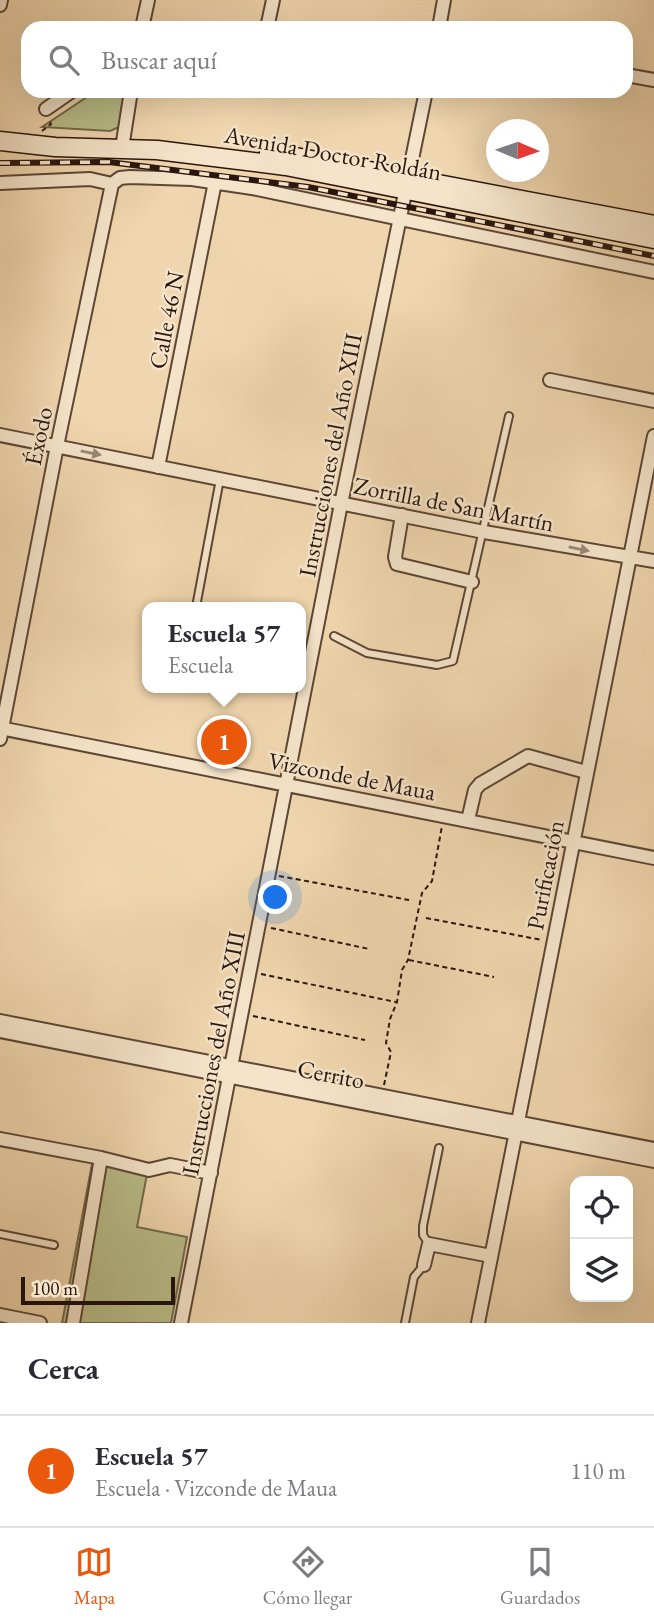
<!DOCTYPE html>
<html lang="es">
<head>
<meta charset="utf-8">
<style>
  :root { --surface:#fff; --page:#f7f7f7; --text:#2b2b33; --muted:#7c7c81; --line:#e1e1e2; --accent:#ea580c }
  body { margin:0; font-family:"EB Garamond",serif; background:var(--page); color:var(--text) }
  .controls { position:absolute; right:21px; bottom:21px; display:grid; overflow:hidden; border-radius:14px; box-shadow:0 7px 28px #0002 }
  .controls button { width:63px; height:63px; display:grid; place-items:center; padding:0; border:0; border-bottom:2px solid var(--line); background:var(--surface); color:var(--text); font:35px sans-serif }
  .compass { position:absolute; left:486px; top:119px; width:63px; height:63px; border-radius:50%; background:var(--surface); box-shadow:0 7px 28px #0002; rotate:92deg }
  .scale { position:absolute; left:21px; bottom:18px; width:154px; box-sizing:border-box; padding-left:7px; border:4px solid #2a160e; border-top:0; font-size:19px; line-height:24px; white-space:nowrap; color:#2a160e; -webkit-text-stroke:5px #f5e4ca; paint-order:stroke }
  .you { position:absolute; left:276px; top:898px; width:24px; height:24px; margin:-18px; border:5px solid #fff; border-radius:50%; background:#1a73e8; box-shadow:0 0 0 10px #1a73e833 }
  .badge { display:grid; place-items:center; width:46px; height:46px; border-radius:50%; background:var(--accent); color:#fff; font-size:23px; font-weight:700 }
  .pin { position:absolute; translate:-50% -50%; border:4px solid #fff; box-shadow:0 2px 7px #0006 }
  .popup { position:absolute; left:142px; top:602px; width:164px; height:91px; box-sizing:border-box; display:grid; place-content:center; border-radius:14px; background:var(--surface); filter:drop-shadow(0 2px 5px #0005); font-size:23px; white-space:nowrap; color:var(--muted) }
  .popup b { font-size:26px; color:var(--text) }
  .popup::after { content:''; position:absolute; left:50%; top:100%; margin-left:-14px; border:14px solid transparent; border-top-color:var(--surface) }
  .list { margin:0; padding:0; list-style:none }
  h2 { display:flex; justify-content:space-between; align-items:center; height:91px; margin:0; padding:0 28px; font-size:30px }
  h2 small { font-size:23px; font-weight:400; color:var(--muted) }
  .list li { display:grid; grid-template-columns:46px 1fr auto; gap:21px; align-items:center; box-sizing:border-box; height:112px; padding:0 28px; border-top:2px solid var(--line) }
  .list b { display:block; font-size:26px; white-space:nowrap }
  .list p { margin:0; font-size:23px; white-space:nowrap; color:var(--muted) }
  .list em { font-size:23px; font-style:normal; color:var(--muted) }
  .icon { flex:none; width:38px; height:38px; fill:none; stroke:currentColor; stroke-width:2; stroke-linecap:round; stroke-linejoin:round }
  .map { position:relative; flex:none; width:654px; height:1323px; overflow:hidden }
  .search { position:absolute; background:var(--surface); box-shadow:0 7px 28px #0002; left:21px; right:21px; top:21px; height:77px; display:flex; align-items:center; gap:18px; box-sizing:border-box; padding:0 24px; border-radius:21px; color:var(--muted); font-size:26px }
  .sheet { height:203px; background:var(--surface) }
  nav { display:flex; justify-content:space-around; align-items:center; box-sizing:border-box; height:98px; border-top:2px solid var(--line); background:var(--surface); font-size:19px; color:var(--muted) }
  nav a { display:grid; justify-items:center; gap:4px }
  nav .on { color:var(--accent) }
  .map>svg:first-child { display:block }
</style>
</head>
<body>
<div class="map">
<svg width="654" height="1323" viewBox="0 0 654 1323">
  <rect width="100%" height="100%" fill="#f0d6ae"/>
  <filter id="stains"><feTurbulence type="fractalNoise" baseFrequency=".00286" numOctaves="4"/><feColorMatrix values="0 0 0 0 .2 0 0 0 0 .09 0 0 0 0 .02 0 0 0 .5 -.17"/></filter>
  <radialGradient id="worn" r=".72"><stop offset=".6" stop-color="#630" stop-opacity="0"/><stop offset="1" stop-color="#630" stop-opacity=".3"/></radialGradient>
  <path fill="#b9be8a" stroke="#726a4c" stroke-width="2" d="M96,91H125L119,127L110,131L42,127Z
    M92,1164L147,1174L137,1227L187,1237L171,1323H62Z"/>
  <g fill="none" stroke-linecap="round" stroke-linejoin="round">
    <g stroke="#5c4636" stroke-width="10">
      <path id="lane" d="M196,607L220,479
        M334,636L367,653L437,665L453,661L509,416
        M0,1234L54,1245
        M429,1244L423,1235V1226L439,1148
        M405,1323L414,1277L424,1265"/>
    </g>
    <g stroke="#5c4636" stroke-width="16">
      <path id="street" d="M0,5L1,0
        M142,28L148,0
        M267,28L273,0
        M439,28L444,0
        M626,75L654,80
        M46,109L72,91
        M122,148L131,91
        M0,183L90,179L112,184
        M112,184L120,178L130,177L192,179L252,188L654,272
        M550,380L654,401
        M0,435L484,532L654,561
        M158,467L215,182
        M402,515L395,557L397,564L472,582
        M0,728L654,858
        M0,739L57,446L112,184
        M468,820L475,790L480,784L528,756L586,772
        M0,1021L654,1149
        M0,1031L654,1161
        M0,1139L101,1158L149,1170L170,1165L211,1173
        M424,1265L429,1244L491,1256
        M0,1315L40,1323
        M73,1323L101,1158
        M181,1323L341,504L426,91
        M478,1323L654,436"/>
    </g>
    <g stroke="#2a160e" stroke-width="21">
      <path id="secondary" d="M0,141L55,147L157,150L286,166L654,239
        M269,152L654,225"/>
    </g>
    <path stroke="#2a160e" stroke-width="2" stroke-dasharray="5 3.5" stroke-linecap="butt" d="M42,131L51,124L49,120
      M279,876L409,900
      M426,918L542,940
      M271,928L369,949
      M409,960L494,977
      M261,974L396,1002
      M253,1016L365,1040
      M384,1085L391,1052L386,1043L390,1019L397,1002L402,970L408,960L422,893L432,881L442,826"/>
    <use href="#lane" stroke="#f5e4ca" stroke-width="6"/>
    <use href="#street" stroke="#f5e4ca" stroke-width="12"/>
    <use href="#secondary" stroke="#f5e4ca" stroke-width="18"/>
    <g stroke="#2a160e" stroke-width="6">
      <path id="rail" d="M0,163L109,162L308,187L654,256"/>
    </g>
    <use href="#rail" stroke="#f5e4ca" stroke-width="3.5" stroke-dasharray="10" stroke-linecap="butt"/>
  </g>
  <defs><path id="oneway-solid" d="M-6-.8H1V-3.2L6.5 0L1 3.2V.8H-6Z" transform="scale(1.75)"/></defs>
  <g fill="#9a8775">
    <use href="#oneway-solid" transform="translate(91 453) rotate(12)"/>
    <use href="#oneway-solid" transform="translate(579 549) rotate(11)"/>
  </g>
  <g text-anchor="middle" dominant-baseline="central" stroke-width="5" stroke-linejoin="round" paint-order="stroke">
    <g font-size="24" fill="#2a160e" stroke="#f5e4ca">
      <text transform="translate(333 153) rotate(10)">Avenida Doctor Roldán</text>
      <text transform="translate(166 320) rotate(-79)">Calle 46 N</text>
      <text transform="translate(38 436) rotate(-78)">Éxodo</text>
      <text transform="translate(330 455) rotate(-79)">Instrucciones del Año XIII</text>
      <text transform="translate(454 504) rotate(11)">Zorrilla de San Martín</text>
      <text transform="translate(352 776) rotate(11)">Vizconde de Maua</text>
      <text transform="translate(545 875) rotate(-79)">Purificación</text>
      <text transform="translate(213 1053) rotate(-79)">Instrucciones del Año XIII</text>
      <text transform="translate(331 1074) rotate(11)">Cerrito</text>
    </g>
  </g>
  <rect width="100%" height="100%" filter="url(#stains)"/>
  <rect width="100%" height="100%" fill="url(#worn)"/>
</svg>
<div class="controls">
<button><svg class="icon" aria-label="locate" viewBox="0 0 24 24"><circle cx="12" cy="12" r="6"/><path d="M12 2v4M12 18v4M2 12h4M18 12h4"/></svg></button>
<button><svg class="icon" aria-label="layers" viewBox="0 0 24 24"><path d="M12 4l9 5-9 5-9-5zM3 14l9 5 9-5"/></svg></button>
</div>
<svg class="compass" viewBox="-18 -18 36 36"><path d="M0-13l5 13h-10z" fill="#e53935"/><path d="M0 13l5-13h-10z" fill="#7c7c81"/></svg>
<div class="scale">100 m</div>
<div class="you"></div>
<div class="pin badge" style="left:224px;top:742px">1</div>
<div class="popup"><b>Escuela 57</b>Escuela</div>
<div class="search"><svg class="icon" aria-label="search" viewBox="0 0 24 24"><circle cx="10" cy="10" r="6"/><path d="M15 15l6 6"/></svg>Buscar aquí</div>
</div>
<section class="sheet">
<h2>Cerca<small></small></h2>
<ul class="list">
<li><span class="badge">1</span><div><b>Escuela 57</b><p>Escuela · Vizconde de Maua</p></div><em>110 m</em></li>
</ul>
</section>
<nav>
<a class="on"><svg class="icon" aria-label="map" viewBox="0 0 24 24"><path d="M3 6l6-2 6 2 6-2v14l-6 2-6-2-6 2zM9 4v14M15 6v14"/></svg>Mapa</a>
<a><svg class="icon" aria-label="directions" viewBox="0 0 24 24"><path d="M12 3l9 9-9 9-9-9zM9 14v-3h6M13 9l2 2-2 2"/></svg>Cómo llegar</a>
<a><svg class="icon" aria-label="saved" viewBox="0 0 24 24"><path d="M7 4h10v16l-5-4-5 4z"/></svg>Guardados</a>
</nav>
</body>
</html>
